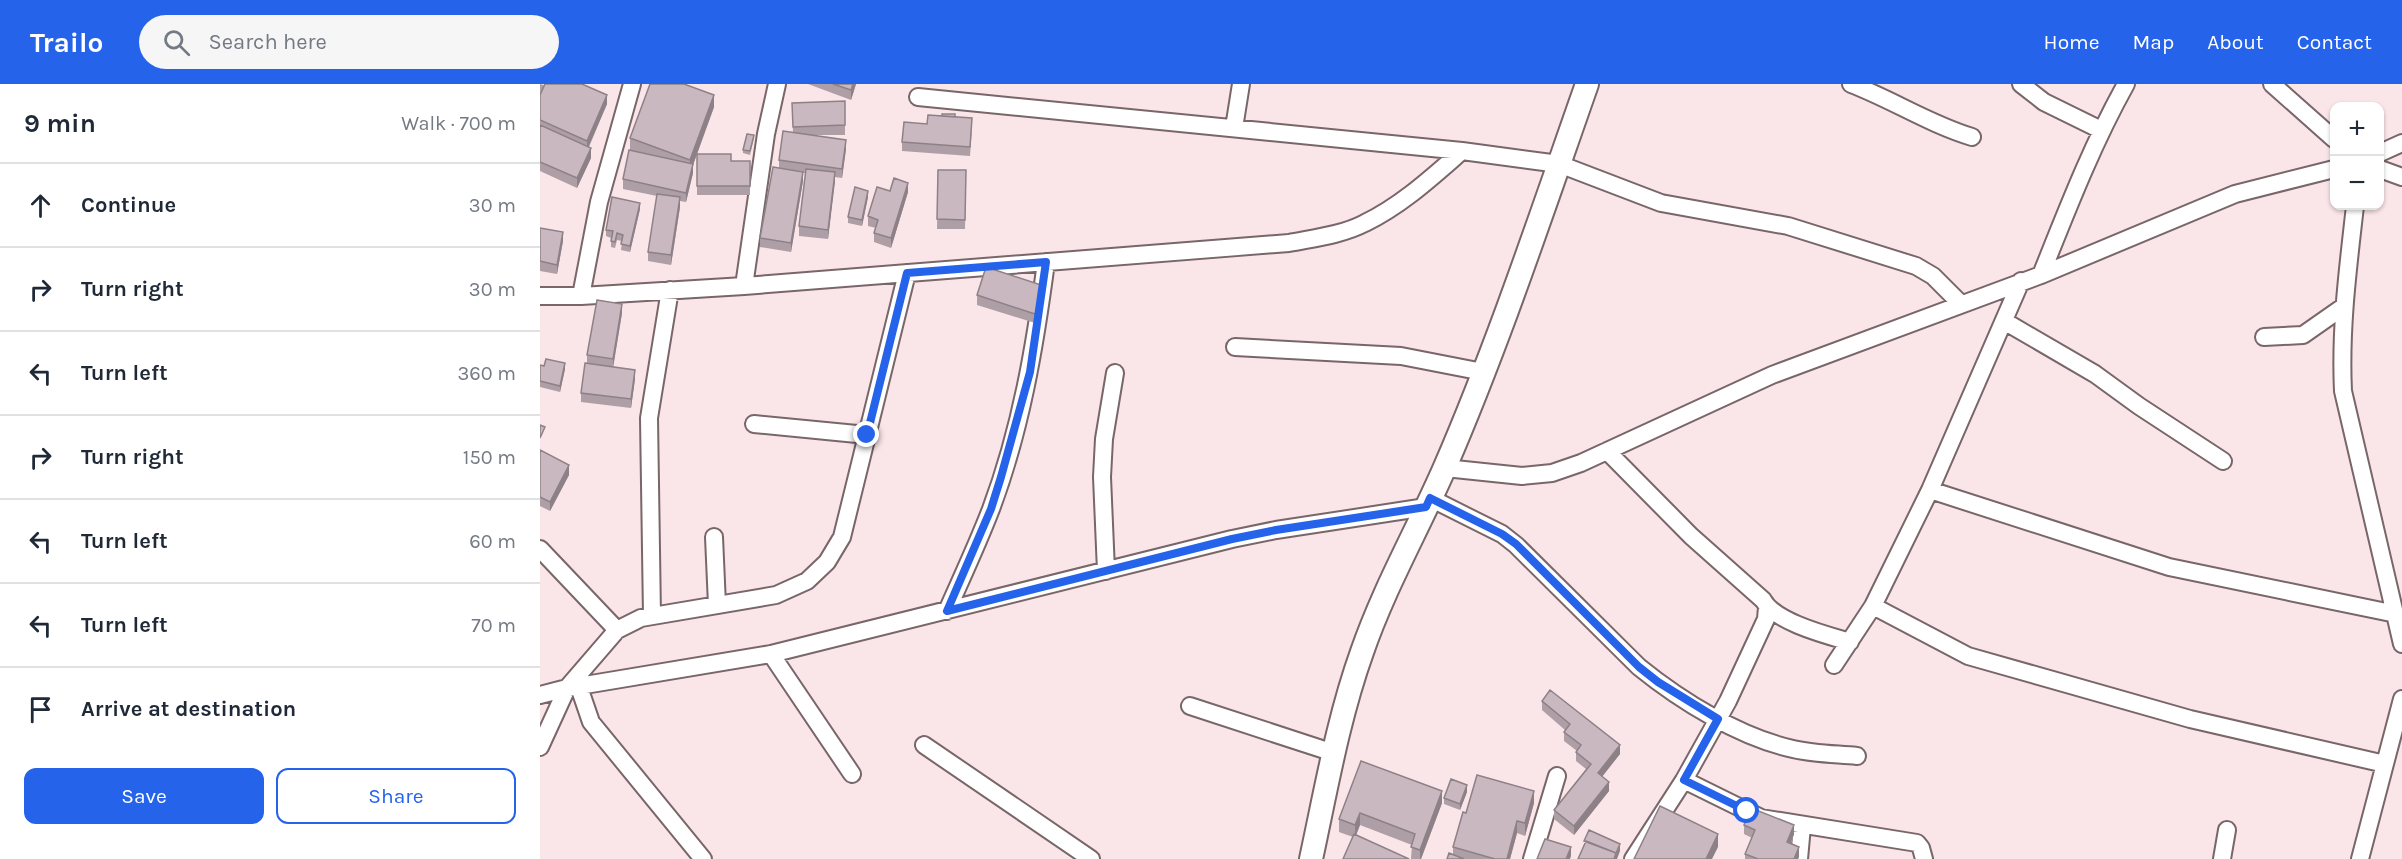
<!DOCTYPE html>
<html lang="en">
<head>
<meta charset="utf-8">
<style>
  :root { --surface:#fff; --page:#f6f6f7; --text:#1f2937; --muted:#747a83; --line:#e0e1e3; --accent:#2563eb }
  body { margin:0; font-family:Karla,sans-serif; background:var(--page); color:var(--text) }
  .controls { position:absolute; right:18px; top:18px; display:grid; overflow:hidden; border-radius:12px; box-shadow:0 2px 4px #0004 }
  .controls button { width:54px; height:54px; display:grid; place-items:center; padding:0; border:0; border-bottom:2px solid var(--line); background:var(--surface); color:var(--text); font:30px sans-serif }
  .stop { position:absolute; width:18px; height:18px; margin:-14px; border:4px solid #2563eb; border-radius:50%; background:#fff }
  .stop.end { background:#2563eb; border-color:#fff; box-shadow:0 2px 6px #0008 }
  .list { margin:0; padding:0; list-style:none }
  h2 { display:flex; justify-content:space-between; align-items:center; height:78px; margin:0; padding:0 24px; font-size:26px }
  h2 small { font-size:20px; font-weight:400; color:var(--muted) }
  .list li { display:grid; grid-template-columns:39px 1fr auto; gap:18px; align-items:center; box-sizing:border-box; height:84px; padding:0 24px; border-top:2px solid var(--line) }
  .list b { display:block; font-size:22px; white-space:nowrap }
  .list em { font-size:20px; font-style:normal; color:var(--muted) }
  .actions { display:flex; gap:12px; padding:18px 24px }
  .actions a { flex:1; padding:14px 0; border:2px solid var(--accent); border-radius:12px; text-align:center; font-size:21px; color:var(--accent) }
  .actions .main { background:var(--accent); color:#fff }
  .icon { flex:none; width:33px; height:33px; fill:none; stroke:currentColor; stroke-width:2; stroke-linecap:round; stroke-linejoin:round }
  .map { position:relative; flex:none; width:1862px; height:775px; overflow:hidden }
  header { display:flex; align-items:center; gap:36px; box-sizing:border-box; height:84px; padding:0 30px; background:var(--accent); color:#fff }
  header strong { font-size:28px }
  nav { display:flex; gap:33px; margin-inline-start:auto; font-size:21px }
  .search { width:420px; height:54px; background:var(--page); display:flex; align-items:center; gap:15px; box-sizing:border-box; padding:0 21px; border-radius:33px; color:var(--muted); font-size:22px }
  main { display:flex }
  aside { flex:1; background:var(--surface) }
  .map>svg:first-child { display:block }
</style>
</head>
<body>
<header>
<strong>Trailo</strong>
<div class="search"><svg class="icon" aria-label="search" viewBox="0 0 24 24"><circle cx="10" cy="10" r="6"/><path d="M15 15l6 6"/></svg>Search here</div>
<nav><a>Home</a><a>Map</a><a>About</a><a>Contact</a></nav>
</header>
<main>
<aside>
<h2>9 min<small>Walk · 700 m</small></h2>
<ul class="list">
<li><svg class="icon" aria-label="ahead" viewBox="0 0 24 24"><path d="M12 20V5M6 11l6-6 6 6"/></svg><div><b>Continue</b></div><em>30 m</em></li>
<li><svg class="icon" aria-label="right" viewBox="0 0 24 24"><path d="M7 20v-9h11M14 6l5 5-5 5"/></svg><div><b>Turn right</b></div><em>30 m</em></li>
<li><svg class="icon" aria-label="left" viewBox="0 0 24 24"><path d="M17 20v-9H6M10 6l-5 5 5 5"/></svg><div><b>Turn left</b></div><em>360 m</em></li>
<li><svg class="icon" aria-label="right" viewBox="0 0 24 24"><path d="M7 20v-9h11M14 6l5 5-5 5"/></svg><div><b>Turn right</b></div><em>150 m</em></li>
<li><svg class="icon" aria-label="left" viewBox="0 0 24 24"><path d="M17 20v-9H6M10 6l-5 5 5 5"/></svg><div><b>Turn left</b></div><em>60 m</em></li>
<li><svg class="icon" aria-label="left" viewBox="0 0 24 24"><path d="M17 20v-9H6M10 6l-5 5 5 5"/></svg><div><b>Turn left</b></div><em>70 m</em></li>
<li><svg class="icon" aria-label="arrive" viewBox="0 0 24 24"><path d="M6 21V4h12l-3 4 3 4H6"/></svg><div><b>Arrive at destination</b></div></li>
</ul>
<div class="actions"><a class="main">Save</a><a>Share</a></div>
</aside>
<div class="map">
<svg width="1862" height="775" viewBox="0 0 1862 775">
  <rect width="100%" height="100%" fill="#fae5e8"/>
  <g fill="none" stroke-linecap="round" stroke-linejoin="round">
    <g stroke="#786669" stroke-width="20">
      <path id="street" d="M1311,0C1353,16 1389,40 1432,53
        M1481,0L1504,18L1561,46
        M1732,0L1794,55
        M378,13L922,67L1019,80L1121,119L1248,142L1376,182L1393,192L1421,220
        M694,44L701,0
        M1840,69L1862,59
        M1840,85L1862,93
        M1815,122C1808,184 1800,244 1803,307L1862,560
        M1501,191C1527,126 1552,61 1586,0
        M204,202L226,50L237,0
        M0,212H41L204,202L749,159C774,154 802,151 825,139C862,121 892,93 922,67
        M41,212L59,118L92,0
        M1464,237L1555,290L1599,322L1683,377
        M1724,253L1763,251L1803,223
        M695,263L861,272L943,288
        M214,340L327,351
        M1067,367L1151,452L1223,516C1235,538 1286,551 1310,558
        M905,384L982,392L1012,389L1041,379L1232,291L1501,191L1695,110L1794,85
        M1390,406L1629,483L1856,530
        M890,414L962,450L976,461L1099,583C1141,617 1199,653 1253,665C1274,670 1296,670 1317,672
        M174,453L177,521
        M0,465L77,546
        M566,487L562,393L564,355L575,289
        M1333,522L1428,572L1650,635L1845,680
        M407,527C422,493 438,459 451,425C481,345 495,262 506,178
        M112,532L109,334L130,206
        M231,570L312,690
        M1294,581L1333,522L1390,406L1481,197
        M39,603L51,638L163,775
        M0,611L27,604L231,570L692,455L736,446L886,423
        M650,622L794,669
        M384,661L551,775
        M0,663L27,604L77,546L101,534L236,511L267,497L287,478L302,453L367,189
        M1144,696L1221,734L1377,759L1381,764L1384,775
        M992,775L1017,692
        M1093,775L1144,696L1188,617L1226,535L1227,523
        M1259,775L1262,742
        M1682,775L1687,746
        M1820,775L1862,615"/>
    </g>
    <g stroke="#786669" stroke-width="26">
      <path id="secondary" d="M771,775C786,706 798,635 822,568C844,504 878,445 905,383C959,258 1002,128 1047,0"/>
    </g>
    <use href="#street" stroke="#fff" stroke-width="16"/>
    <use href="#secondary" stroke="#fff" stroke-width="22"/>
  </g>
  <path fill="#ae9ea6" d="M0,0L67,20L49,63L51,74L37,104L0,87Z
    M268,0H316L311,16Z
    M305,17V51H276L306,65L302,94L295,93L288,155L259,152V142L266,89H263V97L251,168L220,163V154L239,84V76L253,48L252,19Z
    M174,23L153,81V89L146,118L140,117V123L131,181L108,177V168L117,112L83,105V95L90,66V54Z
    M415,33L432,44L430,72L362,67V58L387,40Z
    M214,54L210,71L203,69V66Z
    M157,70L191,77H210V111H157Z
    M398,86H426L425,145H397Z
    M350,107L368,108L351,164L334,158V149L336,144L328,142V132Z
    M328,113L322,142L308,139V133Z
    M100,125L90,168L81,166L82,157L77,156L75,164L71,163V154L66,152V146Z
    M0,144L23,157L17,190L0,187Z
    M437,211H504L495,239L437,221Z
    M82,229L73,283L95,295L91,324L41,318V309L47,279V271Z
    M0,281L25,285L20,308L0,303Z
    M0,366L29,391L10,427L0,422Z
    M1002,617L1080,670L1062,692L1069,707L1034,751L1014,735V726L1046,685L1036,677V668L1037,667L1024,657V648L1025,646L1002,626Z
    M821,677L902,719L881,775H871L872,761L820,741L816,751L813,753L799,748V735Z
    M927,708L920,726L904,720V714Z
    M994,719L985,752L977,749L970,775H907L913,771V763L926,729Z
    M1204,741L1254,750L1251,760L1259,773L1258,775H1205V770L1212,754L1204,750Z"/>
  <path fill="#8d8187" d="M313,0H316L311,16V6Z
    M67,11V20L47,66V57Z
    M174,11V23L153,81V89L146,118V109L150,88V76Z
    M306,56V65L302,94V85Z
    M51,64V74L37,104V94Z
    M263,88V97L251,168V159Z
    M295,88V98L288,155V146Z
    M368,99V108L351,164V154Z
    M328,107V113L322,142V136Z
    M140,113V123L131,181V171Z
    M100,119V125L90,168V162Z
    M23,148V157L17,190V181Z
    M504,202V211L495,239V230Z
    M82,220V229L73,284V275Z
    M25,279V285L20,308V302Z
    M95,286V295L91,324V315Z
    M29,381V391L10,427V418Z
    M1080,661V670L1058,698V689Z
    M1069,698V707L1034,751V742Z
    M927,701V708L920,726V720Z
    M902,707V719L881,775H880V766Z
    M994,707V719L985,752V739Z
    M820,729V741L815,754V741Z
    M977,737V749L970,775H967Z
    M1254,741V750L1247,768V758Z
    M1178,750V763L1172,775H1166Z
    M1080,760V767L1077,775H1074Z
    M1031,763V772L1030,775H1026Z
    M1259,763V773L1258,775H1254Z"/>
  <path fill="#cab8c1" stroke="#8d8187" stroke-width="1.5" d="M5,0H42L67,11L47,57L0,36V11Z
    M110,0H144L174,11L150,76L90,54Z
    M293,0H313L311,6Z
    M305,17V41L253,43L252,19Z
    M402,30H415V33L402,32Z
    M388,31L432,34L430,63L362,58L364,38L387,40Z
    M0,41L51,64L37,94L0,78Z
    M243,47L306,56L302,85L239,76Z
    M207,50L214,51L210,67L203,66Z
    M89,66L153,80L146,109L83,95Z
    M157,70H191V77H210V102H157Z
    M233,83L263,88L251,159L220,154Z
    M266,85L295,88L288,146L259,142Z
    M398,86H426L425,136L397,135Z
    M354,94L368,99L351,154L334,149L338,136L328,132L337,103L350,107Z
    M315,103L328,107L322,136L308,133Z
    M117,110L140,113L131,171L108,168Z
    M72,113L100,119L90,162L81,160L83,151L77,149L75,158L71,157L73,147L66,146Z
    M0,144L23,148L17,181L0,177Z
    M446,183L504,202L495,230L437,211Z
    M57,216L82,220L73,275L47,271Z
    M6,275L25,279L20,302L0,297V281L4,282Z
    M45,279L95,286L91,315L41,309Z
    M0,341L5,343L0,354Z
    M0,366L29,381L10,418L0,413Z
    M1010,606L1080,661L1058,689L1069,698L1034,742L1014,726L1051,680L1036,668L1041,661L1024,648L1030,640L1002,617Z
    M821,677L902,707L880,766L871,763L875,750L820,729L815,741L799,735Z
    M937,691L994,707L985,739L977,737L967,775H955L913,763L923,728L926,729Z
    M911,695L927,701L920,720L904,714Z
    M1120,722L1178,750L1166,775H1094Z
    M1211,724L1254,741L1247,758L1259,763L1254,775H1218L1205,770L1215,746L1204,741Z
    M1049,746L1080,760L1076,769L1044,757Z
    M814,750L869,775H803Z
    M1005,755L1031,763L1026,775H997Z
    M1046,757L1076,769L1074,775H1038Z
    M909,769L924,775H907Z"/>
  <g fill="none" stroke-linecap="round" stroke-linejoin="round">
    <path stroke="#2563eb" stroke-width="8" d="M327,351L367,189L506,178L490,288L461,393L451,425L407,527L692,455L736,446L886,423L890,414L962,450L976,460L1099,583L1118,598L1178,635L1144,696L1207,727"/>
  </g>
</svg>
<div class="controls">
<button>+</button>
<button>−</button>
</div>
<div class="stop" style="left:1207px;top:727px"></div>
<div class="stop end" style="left:327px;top:351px"></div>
</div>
</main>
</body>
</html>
